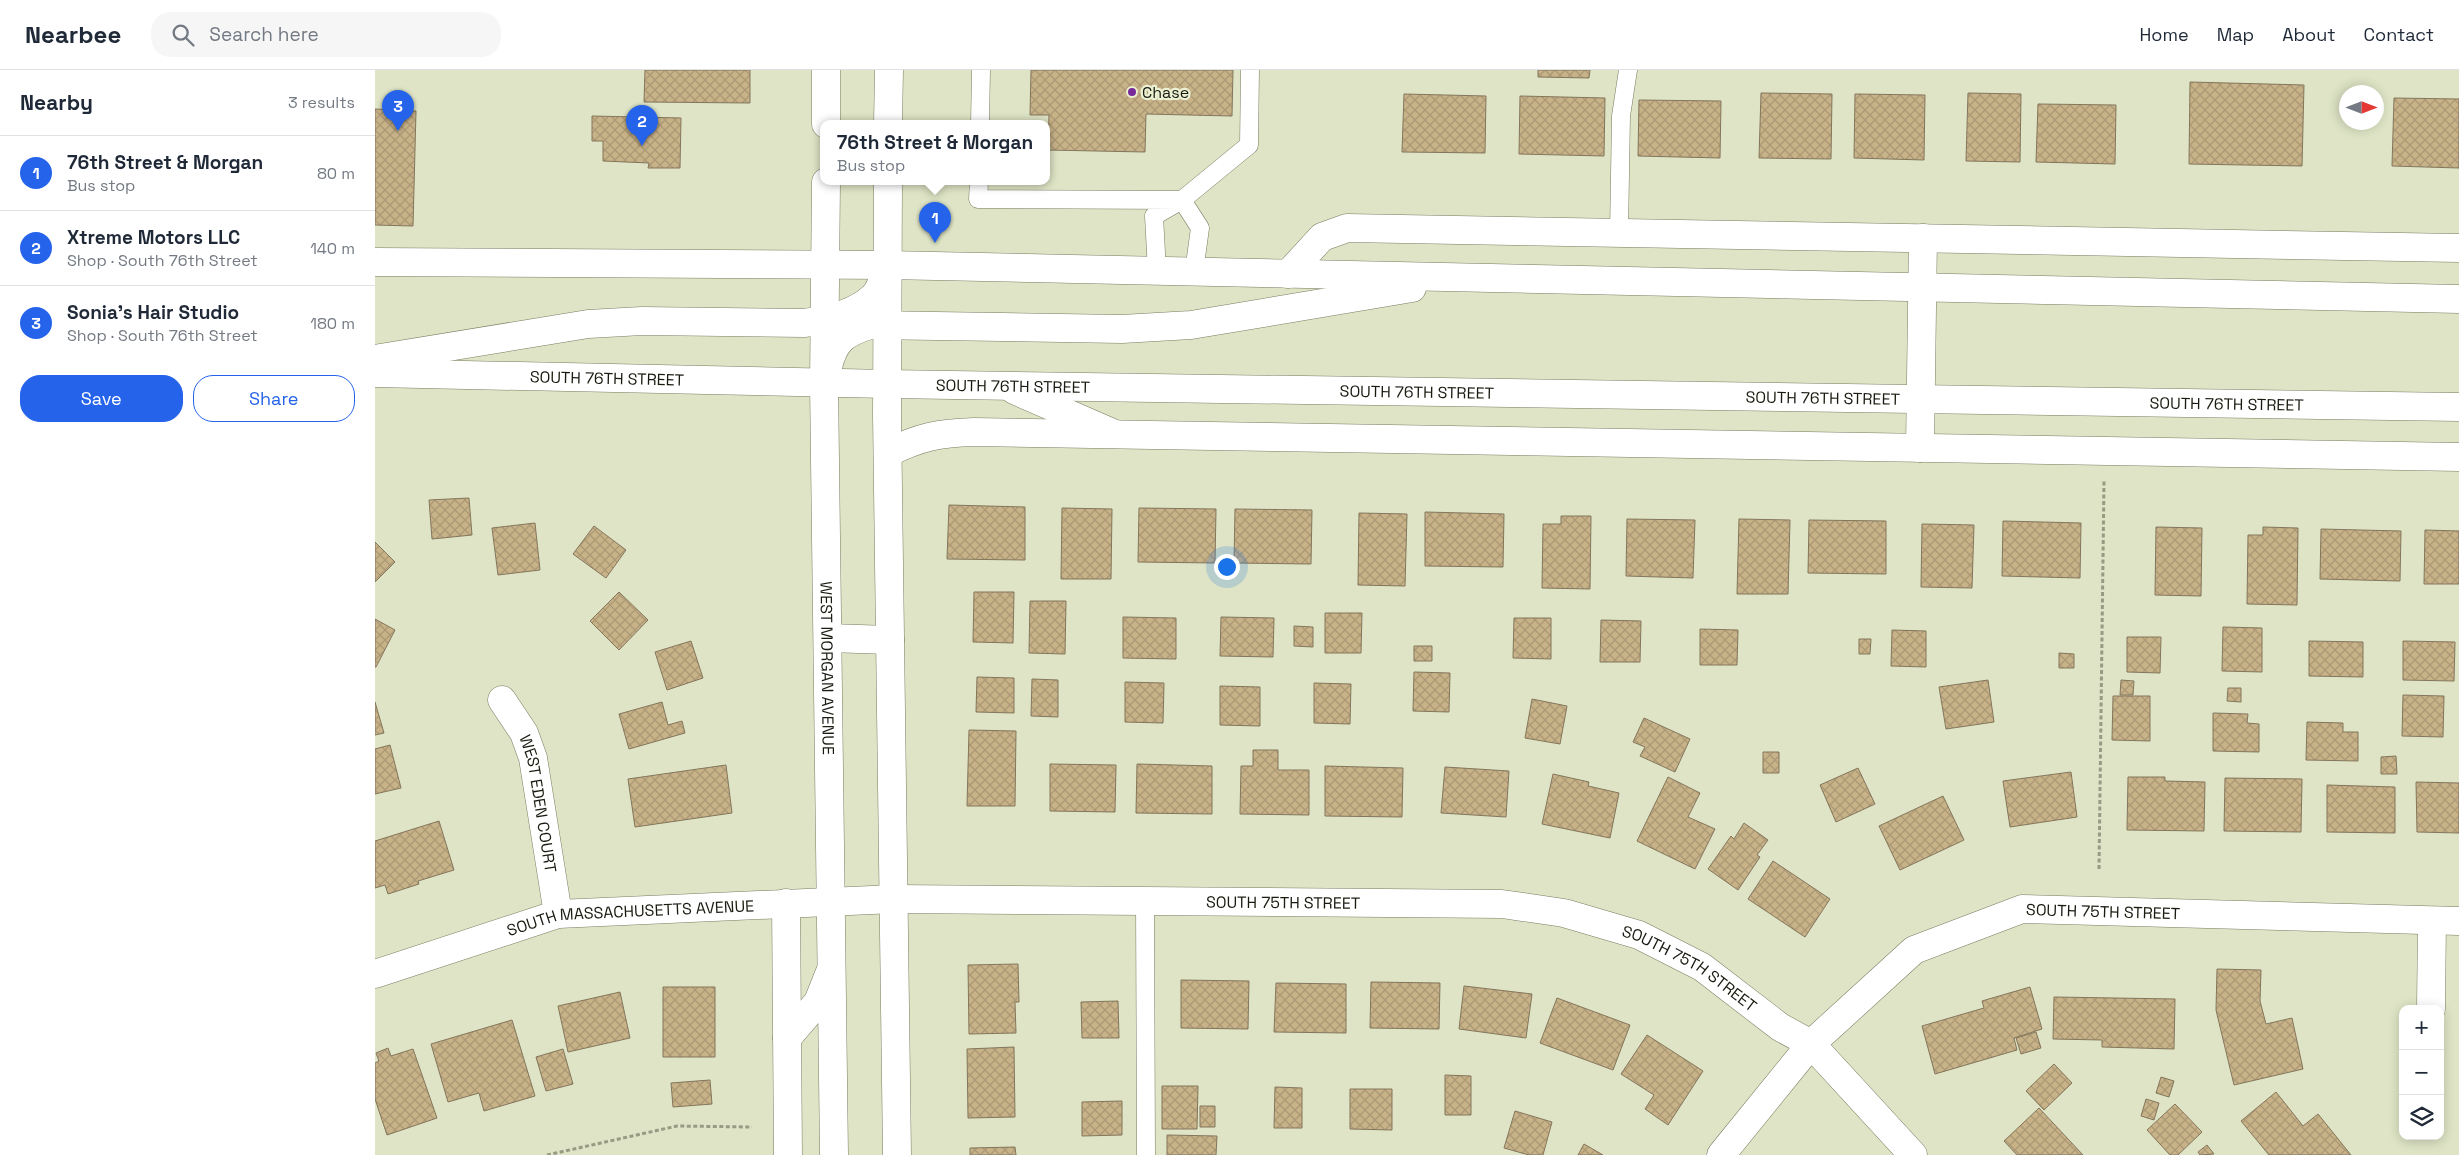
<!DOCTYPE html>
<html lang="en">
<head>
<meta charset="utf-8">
<style>
  :root { --surface:#fff; --page:#f6f6f7; --text:#1f2937; --muted:#747a83; --line:#e0e1e3; --accent:#2563eb }
  body { margin:0; font-family:"Space Grotesk",sans-serif; background:var(--page); color:var(--text) }
  .controls { position:absolute; right:15px; bottom:15px; display:grid; overflow:hidden; border-radius:10px; box-shadow:0 2px 12px #0003 }
  .controls button { width:45px; height:45px; display:grid; place-items:center; padding:0; border:0; border-bottom:1px solid var(--line); background:var(--surface); color:var(--text); font:25px sans-serif }
  .compass { position:absolute; left:1964px; top:15px; width:45px; height:45px; border-radius:50%; background:var(--surface); box-shadow:0 2px 12px #0003; rotate:90deg }
  .you { position:absolute; left:851px; top:496px; width:18px; height:18px; margin:-12px; border:4px solid #fff; border-radius:50%; background:#1a73e8; box-shadow:0 0 0 8px #1a73e833 }
  .badge { display:grid; place-items:center; width:32px; height:32px; border-radius:50%; background:var(--accent); color:#fff; font-size:16px; font-weight:700 }
  .pin { position:absolute; translate:-50% -41px; filter:drop-shadow(0 1px 2px #0008) }
  .pin::after { content:''; position:absolute; top:26px; width:18px; height:15px; background:inherit; clip-path:polygon(0 0,100% 0,50% 100%) }
  .popup { position:absolute; left:445px; top:50px; width:230px; height:65px; box-sizing:border-box; display:grid; place-content:center; border-radius:10px; background:var(--surface); filter:drop-shadow(0 1px 4px #0005); font-size:16px; white-space:nowrap; color:var(--muted) }
  .popup b { font-size:19px; color:var(--text) }
  .popup::after { content:''; position:absolute; left:50%; top:100%; margin-left:-10px; border:10px solid transparent; border-top-color:var(--surface) }
  .list { margin:0; padding:0; list-style:none }
  h2 { display:flex; justify-content:space-between; align-items:center; height:65px; margin:0; padding:0 20px; font-size:21px }
  h2 small { font-size:16px; font-weight:400; color:var(--muted) }
  .list li { display:grid; grid-template-columns:32px 1fr auto; gap:15px; align-items:center; box-sizing:border-box; height:75px; padding:0 20px; border-top:1px solid var(--line) }
  .list b { display:block; font-size:19px; white-space:nowrap }
  .list p { margin:0; font-size:16px; white-space:nowrap; color:var(--muted) }
  .list em { font-size:16px; font-style:normal; color:var(--muted) }
  .actions { display:flex; gap:10px; padding:15px 20px }
  .actions a { flex:1; padding:11px 0; border:1px solid var(--accent); border-radius:20px; text-align:center; font-size:18px; color:var(--accent) }
  .actions .main { background:var(--accent); color:#fff }
  .icon { flex:none; width:28px; height:28px; fill:none; stroke:currentColor; stroke-width:2; stroke-linecap:round; stroke-linejoin:round }
  .map { position:relative; flex:none; width:2084px; height:1085px; overflow:hidden }
  header { display:flex; align-items:center; gap:30px; box-sizing:border-box; height:70px; padding:0 25px; background:var(--surface); border-bottom:1px solid var(--line) }
  header strong { font-size:24px }
  nav { display:flex; gap:28px; margin-inline-start:auto; font-size:18px }
  .search { width:350px; height:45px; background:var(--page); display:flex; align-items:center; gap:12px; box-sizing:border-box; padding:0 18px; border-radius:20px; color:var(--muted); font-size:19px }
  main { display:flex }
  aside { flex:1; background:var(--surface) }
  .map>svg:first-child { display:block }
</style>
</head>
<body>
<header>
<strong>Nearbee</strong>
<div class="search"><svg class="icon" aria-label="search" viewBox="0 0 24 24"><circle cx="10" cy="10" r="6"/><path d="M15 15l6 6"/></svg>Search here</div>
<nav><a>Home</a><a>Map</a><a>About</a><a>Contact</a></nav>
</header>
<main>
<aside>
<h2>Nearby<small>3 results</small></h2>
<ul class="list">
<li><span class="badge">1</span><div><b>76th Street &amp; Morgan</b><p>Bus stop</p></div><em>80 m</em></li>
<li><span class="badge">2</span><div><b>Xtreme Motors LLC</b><p>Shop · South 76th Street</p></div><em>140 m</em></li>
<li><span class="badge">3</span><div><b>Sonia's Hair Studio</b><p>Shop · South 76th Street</p></div><em>180 m</em></li>
</ul>
<div class="actions"><a class="main">Save</a><a>Share</a></div>
</aside>
<div class="map">
<svg width="2084" height="1085" viewBox="0 0 2084 1085">
  <defs>
    <pattern id="building-cross-hatch" width="8" height="8" patternUnits="userSpaceOnUse" patternTransform="scale(1.25)"><rect width="8" height="8" fill="#c8b288"/><path d="M0 0l8 8M0 8l8-8" fill="none" stroke="#ab9874"/></pattern>
  </defs>
  <rect width="100%" height="100%" fill="#dee4c5"/>
  <path fill="url(#building-cross-hatch)" stroke="#84765c" d="M270,0H375V33L269,32Z
    M656,0H858L857,46L771,44L770,82L673,80L674,45H655Z
    M1163,0H1215L1214,8L1163,7Z
    M1815,12L1929,15L1927,96L1814,94Z
    M1386,23L1457,24L1456,89L1384,88Z
    M1593,23L1646,24L1645,92L1591,91Z
    M1029,24L1111,26L1110,83L1027,82Z
    M1480,24L1550,25L1549,90L1479,88Z
    M1145,26L1230,28L1229,86L1144,84Z
    M2019,28L2084,29V98L2017,96Z
    M1264,30L1346,31L1345,88L1263,86Z
    M1663,34L1741,35L1740,94L1661,92Z
    M0,39L41,41L38,156L0,155Z
    M217,46L306,48L305,98H273L274,93L228,91V71H217Z
    M94,428L97,465L57,469L54,430Z
    M574,435L650,437V490L572,489Z
    M687,438L737,439L736,509H686Z
    M764,438L841,439L840,493L763,492Z
    M860,439L937,440L936,494L859,493Z
    M1050,442L1129,444L1128,497L1050,496Z
    M984,443L1032,444L1030,516L983,515Z
    M1186,446H1216L1215,519L1167,518L1168,454H1186Z
    M1252,449L1320,450L1318,508L1251,506Z
    M1364,449L1415,450L1413,524H1362Z
    M1434,450L1511,451V504L1433,503Z
    M1628,451L1706,453L1705,508L1627,506Z
    M160,453L165,500L123,505L117,458Z
    M1547,454L1599,455L1597,518L1546,517Z
    M219,456L251,480L231,508L198,484Z
    M1781,457L1827,458L1826,526L1780,525Z
    M1888,457L1923,458L1922,535L1872,534L1873,465H1888Z
    M1946,459L2026,461L2025,511L1945,509Z
    M2050,460L2084,461V514H2049Z
    M0,472L20,492L0,512Z
    M244,522L273,550L244,580L215,551Z
    M599,522H639L638,573L598,572Z
    M655,531H691L690,584L654,583Z
    M950,543H987L986,583H950Z
    M748,547L801,548V589L748,588Z
    M846,547L899,548L898,587L845,586Z
    M1139,548H1176V589L1138,588Z
    M0,549L20,560L1,597H0Z
    M1226,550L1266,551L1265,592H1225Z
    M919,556L938,557V577L919,576Z
    M1848,557L1887,558V602L1847,601Z
    M1325,559L1363,560L1362,595H1325Z
    M1517,560L1551,561V597L1516,596Z
    M1752,567H1786L1785,603L1752,602Z
    M1484,569H1496L1495,584H1484Z
    M316,571L328,608L292,620L280,582Z
    M1934,571L1988,572V607L1934,606Z
    M2028,571L2080,572L2079,611L2028,610Z
    M1039,576H1057V591H1039Z
    M1684,583L1699,584V598H1684Z
    M1039,602L1075,603L1074,642L1038,641Z
    M602,607L639,608V643L601,642Z
    M657,609L683,610V647L656,646Z
    M1613,610L1619,652L1571,659L1564,617Z
    M1746,610L1759,611L1758,625H1745Z
    M750,612L789,613L788,653L750,652Z
    M939,613L976,614L975,654L939,653Z
    M845,616L885,617V656L845,655Z
    M1853,618H1866V632L1852,631Z
    M2028,625L2069,626L2068,667L2027,666Z
    M1738,626H1775V671L1737,670Z
    M1157,629L1192,636L1185,674L1150,668Z
    M0,632L9,663L0,665Z
    M287,632L293,655L307,651L310,663L254,679L244,644Z
    M1838,643L1873,644L1872,653L1884,654V682L1838,681Z
    M1269,648L1315,669L1300,702L1265,686L1270,677L1258,672Z
    M1932,652L1968,653V662H1983V691L1931,690Z
    M594,660L641,661L640,736H592Z
    M15,675L26,718L0,724V679Z
    M878,680H903V700H934V745L865,744L866,696H878Z
    M1388,682H1404V703H1388Z
    M2021,686L2022,704H2006V687Z
    M675,694L741,695L740,742L675,741Z
    M762,694L837,696V744L761,743Z
    M351,695L357,743L260,757L253,709Z
    M950,696L1028,698L1027,747L950,746Z
    M1070,697L1134,701L1131,747L1066,743Z
    M1483,698L1500,734L1461,752L1445,715Z
    M1696,702L1702,747L1635,757L1628,711Z
    M1178,704L1214,712L1213,716L1244,723L1235,768L1167,754Z
    M1293,707L1325,723L1313,747L1340,759L1320,799L1262,771Z
    M1753,707H1790V711L1830,712L1829,761L1752,760Z
    M1850,708L1927,709L1926,762L1849,761Z
    M2041,712L2084,713V763L2042,762Z
    M1952,715L2020,717V763L1952,762Z
    M1568,726L1589,770L1525,800L1504,756Z
    M64,751L79,800L43,811L44,814L13,824L10,815L0,818V771Z
    M1369,753L1393,770L1382,785L1385,787L1363,820L1333,799L1356,766L1359,769Z
    M1398,791L1455,829L1430,867L1373,829Z
    M643,894L644,932H640L641,963L594,964L593,895Z
    M1842,899L1886,900L1885,931L1891,954L1917,948L1928,999L1859,1015L1841,940Z
    M806,910L874,911L873,959L806,958Z
    M996,912L1065,913L1064,959L995,958Z
    M901,913L971,914V963L899,962Z
    M1089,916L1157,924L1151,968L1084,959Z
    M288,917H340V987H288Z
    M1655,917L1667,959L1639,968L1642,980L1560,1004L1547,956L1609,938L1607,931Z
    M245,922L255,968L193,982L183,936Z
    M1679,927L1800,929L1799,979L1727,977V970L1678,969Z
    M1182,928L1255,955L1238,1000L1165,973Z
    M743,931L744,968H707L706,932Z
    M137,950L160,1026L109,1041L104,1023L73,1032L56,974Z
    M1661,962L1666,978L1646,984L1641,968Z
    M1272,965L1328,1001L1293,1055L1270,1039L1279,1025L1246,1004Z
    M639,977L640,1047L593,1048L592,979Z
    M13,978L16,986L38,979L62,1048L12,1065L0,1029V993L4,991L1,983Z
    M188,979L198,1014L171,1021L161,987Z
    M1679,994L1697,1013L1669,1040L1651,1021Z
    M1070,1005L1096,1006V1045H1070Z
    M1786,1007L1799,1011L1794,1027L1781,1023Z
    M335,1010L337,1034L298,1037L296,1013Z
    M787,1016H823L822,1059H787Z
    M900,1017L927,1018V1058H899Z
    M975,1019H1017V1060L975,1059Z
    M1901,1022L1928,1056L1943,1044L1976,1085H1894L1866,1051Z
    M1771,1029L1784,1033L1779,1050L1766,1046Z
    M747,1031V1065L707,1066V1032Z
    M1800,1034L1827,1062L1803,1085H1795L1772,1060Z
    M825,1036H840V1057H825Z
    M1664,1038L1708,1085H1642L1629,1071Z
    M1140,1041L1177,1052L1168,1085H1154L1129,1078Z
    M792,1065L842,1066L841,1085H792Z
    M1209,1074L1228,1085H1203Z
    M1832,1075L1839,1084L1825,1085L1823,1082Z
    M640,1077L641,1085H595V1078Z"/>
  <g fill="none" stroke-linecap="round" stroke-linejoin="round">
    <g stroke="#787d61" stroke-width="19">
      <path id="lane" d="M605,54L606,0
        M604,112L603,129L806,130
        M807,130L825,158L819,202
        M1244,163L1246,46L1253,0
        M782,201L779,146L807,130L874,75L875,0
        M770,830L771,1085"/>
    </g>
    <g stroke="#787d61" stroke-width="29">
      <g id="street">
        <path d="M913,204L947,167L972,158L2084,178"/>
        <path d="M1545,378L1548,168"/>
        <path d="M513,383C544,367 564,363 599,362L2084,387"/>
        <path id="s1" d="M127,630L149,663L158,688L183,844"/>
        <path d="M411,833L413,1085"/>
        <path id="s2" d="M0,904L183,844L519,829L1127,834L1189,843L1264,865L1327,897L1405,957L1436,974L1538,1085"/>
        <path d="M2056,939L2057,851"/>
        <path id="s3" d="M1346,1085L1436,974L1539,880L1647,839L2084,851"/>
      </g>
    </g>
    <g stroke="#787d61" stroke-width="29">
      <g id="secondary">
        <path d="M451,0V54"/>
        <path d="M513,54L514,0"/>
        <path id="s4" d="M451,112L449,313L459,1085"/>
        <path d="M513,112L512,345L522,1085"/>
        <path d="M0,192L512,195L2084,229"/>
        <path d="M0,289L213,254L267,251L429,253C453,250 480,244 498,227C506,220 508,208 511,198"/>
        <path d="M453,297C459,271 469,263 495,255L747,259L816,255L1037,218"/>
        <path id="s5" d="M0,303L512,314L2084,337"/>
        <path d="M639,320L740,364"/>
        <path d="M453,568L515,570"/>
        <path d="M412,968L443,932L455,902"/>
      </g>
    </g>
    <path stroke="#969b83" stroke-width="3" stroke-dasharray="4 2.5" stroke-linecap="butt" d="M1724,799L1729,411
      M172,1085L302,1056L377,1057"/>
    <use href="#lane" stroke="#fff" stroke-width="18"/>
    <use href="#street" stroke="#fff" stroke-width="28"/>
    <use href="#secondary" stroke="#fff" stroke-width="28"/>
  </g>
  <circle fill="#77299a" stroke="#ebf1d2" stroke-width="2" cx="757" cy="22" r="5"/>
  <g text-anchor="middle" dominant-baseline="central" stroke-width="4.5" stroke-linejoin="round" paint-order="stroke">
    <g font-size="16" fill="#191b10" stroke="#ebf1d2" text-anchor="start">
      <text x="767" y="22">Chase</text>
    </g>
    <g font-size="16" fill="#191b10" stroke="#ebf1d2">
      <text stroke="none"><textPath href="#s5" startOffset="232">SOUTH 76TH STREET</textPath></text>
      <text stroke="none"><textPath href="#s5" startOffset="638">SOUTH 76TH STREET</textPath></text>
      <text stroke="none"><textPath href="#s5" startOffset="1042">SOUTH 76TH STREET</textPath></text>
      <text stroke="none"><textPath href="#s5" startOffset="1448">SOUTH 76TH STREET</textPath></text>
      <text stroke="none"><textPath href="#s5" startOffset="1852">SOUTH 76TH STREET</textPath></text>
      <text stroke="none"><textPath href="#s4" startOffset="486">WEST MORGAN AVENUE</textPath></text>
      <text stroke="none"><textPath href="#s1" startOffset="112">WEST EDEN COURT</textPath></text>
      <text stroke="none"><textPath href="#s2" startOffset="918">SOUTH 75TH STREET</textPath></text>
      <text stroke="none"><textPath href="#s3" startOffset="479">SOUTH 75TH STREET</textPath></text>
      <text stroke="none"><textPath href="#s2" startOffset="264">SOUTH MASSACHUSETTS AVENUE</textPath></text>
      <text stroke="none"><textPath href="#s2" startOffset="1338">SOUTH 75TH STREET</textPath></text>
    </g>
  </g>
</svg>
<div class="controls">
<button>+</button>
<button>−</button>
<button><svg class="icon" aria-label="layers" viewBox="0 0 24 24"><path d="M12 4l9 5-9 5-9-5zM3 14l9 5 9-5"/></svg></button>
</div>
<svg class="compass" viewBox="-18 -18 36 36"><path d="M0-13l5 13h-10z" fill="#e53935"/><path d="M0 13l5-13h-10z" fill="#747a83"/></svg>
<div class="you"></div>
<div class="pin badge" style="left:560px;top:173px">1</div>
<div class="popup"><b>76th Street &amp; Morgan</b>Bus stop</div>
<div class="pin badge" style="left:267px;top:76px">2</div>
<div class="pin badge" style="left:23px;top:61px">3</div>
</div>
</main>
</body>
</html>
